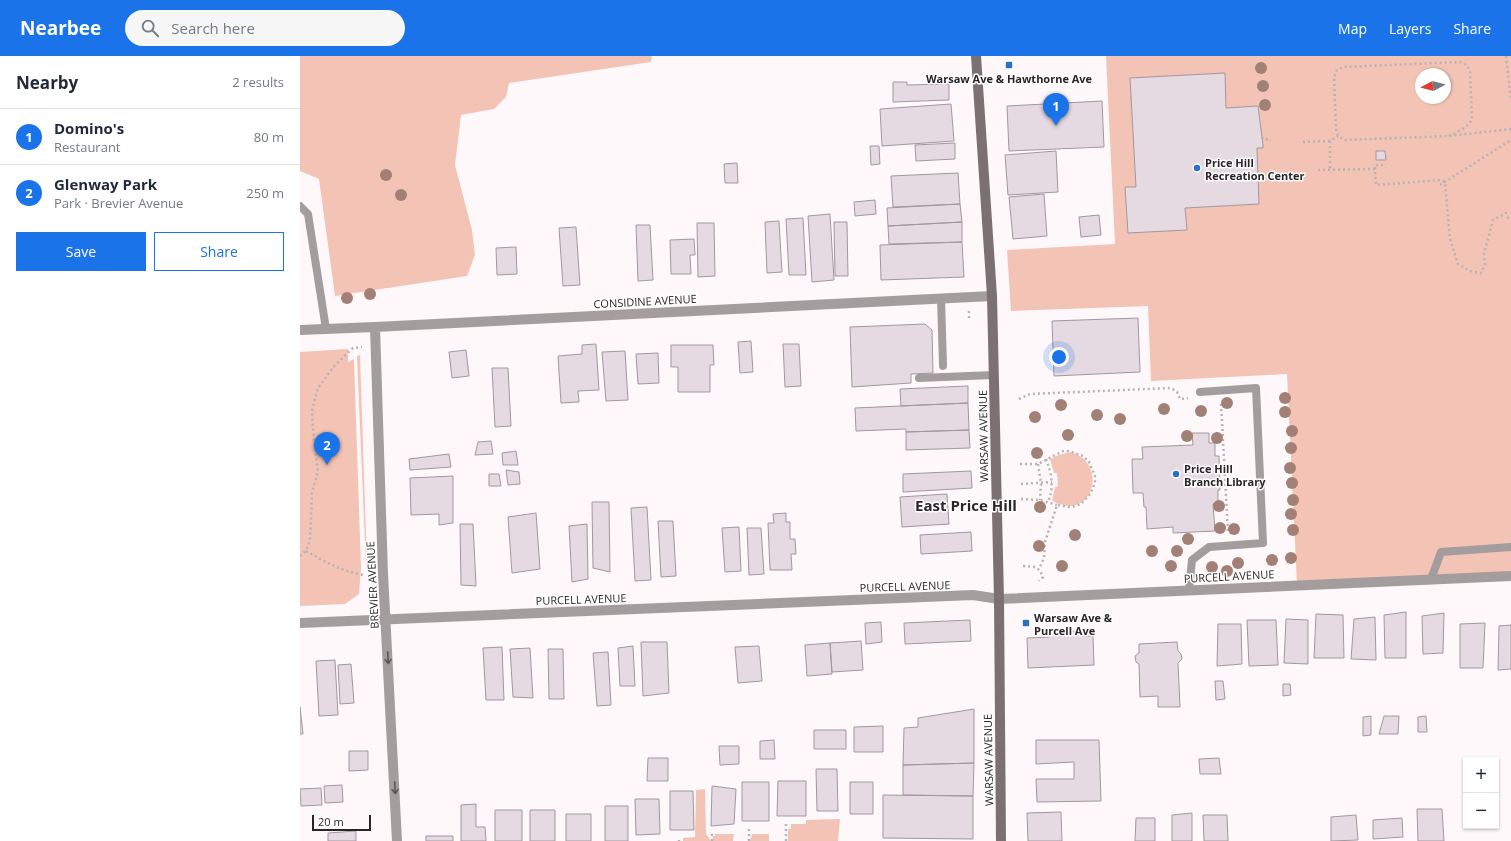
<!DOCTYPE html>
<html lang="en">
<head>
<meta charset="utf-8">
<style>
  :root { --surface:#fff; --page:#f6f6f7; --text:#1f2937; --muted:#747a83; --line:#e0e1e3; --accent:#1a73e8 }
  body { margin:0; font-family:"Open Sans",sans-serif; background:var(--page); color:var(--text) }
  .controls { position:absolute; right:12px; bottom:12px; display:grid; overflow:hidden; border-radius:0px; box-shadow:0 1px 3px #0004 }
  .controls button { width:36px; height:36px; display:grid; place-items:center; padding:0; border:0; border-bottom:1px solid var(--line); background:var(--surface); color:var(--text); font:20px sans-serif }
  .compass { position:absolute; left:1115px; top:12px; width:36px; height:36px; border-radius:50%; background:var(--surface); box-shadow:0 1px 3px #0004; rotate:263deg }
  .scale { position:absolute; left:12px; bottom:10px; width:59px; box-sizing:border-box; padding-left:4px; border:2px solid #2a2426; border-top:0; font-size:11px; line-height:14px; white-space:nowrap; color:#2a2426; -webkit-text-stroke:3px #fff; paint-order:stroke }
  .you { position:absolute; left:759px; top:301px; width:14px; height:14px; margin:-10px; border:3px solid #fff; border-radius:50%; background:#1a73e8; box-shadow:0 0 0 6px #1a73e833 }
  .badge { display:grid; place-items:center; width:26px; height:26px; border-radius:50%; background:var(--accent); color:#fff; font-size:13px; font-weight:700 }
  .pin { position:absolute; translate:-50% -33px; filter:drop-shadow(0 1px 2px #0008) }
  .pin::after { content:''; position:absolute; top:21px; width:14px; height:12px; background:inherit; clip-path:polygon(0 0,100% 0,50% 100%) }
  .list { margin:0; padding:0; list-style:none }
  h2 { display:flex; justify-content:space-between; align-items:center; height:52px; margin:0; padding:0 16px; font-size:17px }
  h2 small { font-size:13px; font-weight:400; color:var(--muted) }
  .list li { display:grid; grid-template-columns:26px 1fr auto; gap:12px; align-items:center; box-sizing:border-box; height:56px; padding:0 16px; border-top:1px solid var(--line) }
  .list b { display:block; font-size:15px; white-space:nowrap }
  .list p { margin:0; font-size:13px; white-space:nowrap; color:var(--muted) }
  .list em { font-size:13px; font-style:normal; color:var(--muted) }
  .actions { display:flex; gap:8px; padding:12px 16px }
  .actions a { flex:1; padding:9px 0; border:1px solid var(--accent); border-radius:0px; text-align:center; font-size:14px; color:var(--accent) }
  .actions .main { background:var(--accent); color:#fff }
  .icon { flex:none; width:22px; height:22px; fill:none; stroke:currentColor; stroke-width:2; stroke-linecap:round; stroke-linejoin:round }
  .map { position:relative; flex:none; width:1211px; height:785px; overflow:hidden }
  header { display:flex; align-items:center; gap:24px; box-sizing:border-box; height:56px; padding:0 20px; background:var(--accent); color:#fff }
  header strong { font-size:19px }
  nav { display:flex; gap:22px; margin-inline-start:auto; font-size:14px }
  .search { width:280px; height:36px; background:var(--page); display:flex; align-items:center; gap:10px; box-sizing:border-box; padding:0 14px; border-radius:22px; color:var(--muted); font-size:15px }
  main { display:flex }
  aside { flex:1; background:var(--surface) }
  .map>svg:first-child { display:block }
</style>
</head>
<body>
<header>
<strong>Nearbee</strong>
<div class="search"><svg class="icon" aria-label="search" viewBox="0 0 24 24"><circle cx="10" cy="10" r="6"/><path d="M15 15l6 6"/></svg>Search here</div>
<nav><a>Map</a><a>Layers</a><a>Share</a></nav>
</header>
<main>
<aside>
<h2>Nearby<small>2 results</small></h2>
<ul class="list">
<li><span class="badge">1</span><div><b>Domino's</b><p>Restaurant</p></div><em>80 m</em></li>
<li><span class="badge">2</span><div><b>Glenway Park</b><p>Park · Brevier Avenue</p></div><em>250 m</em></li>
</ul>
<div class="actions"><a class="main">Save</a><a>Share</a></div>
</aside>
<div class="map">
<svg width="1211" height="785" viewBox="0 0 1211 785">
  <rect width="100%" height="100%" fill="#fef8fa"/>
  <path fill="#f3c3b5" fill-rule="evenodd" d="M0,0H352L351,6L209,27L206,41L194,53L161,59L155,109L172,174L175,199L167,220L35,240L19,123L0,115Z
    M806,0H1211V520L997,529L987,318L851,325L848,250L711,255L707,194L815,188ZM1121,18H1145V42H1121Z
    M48,293V306L54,303L61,512L59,538L45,548L0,550V296Z
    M60,299L67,510L66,511L57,300Z
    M770,396C804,404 797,452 767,450C762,449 757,447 752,445L755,431L758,430L757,417H754L750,403L759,399Z
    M405,733L406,778L411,785H383V782L395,781L396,734Z
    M540,763L538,785H488V773H491V768H506V764Z
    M415,778H434L433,785H413V780H415Z
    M452,778H469V785H450Z"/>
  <path fill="#e6dae2" stroke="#a3979f" d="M925,17L926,52L958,50L963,89V92H957L959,148L885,152L887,174L828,177L825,131H836L830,22Z
    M593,26H607V29L649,28V44L593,46Z
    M802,45L804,91L709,95L707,50Z
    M651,48L654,85L582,90L580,53Z
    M655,87V103L616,105L615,89Z
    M570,90H579L580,108L571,109Z
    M756,95L758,136L708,139L705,99Z
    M1076,95H1085L1086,104H1076Z
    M437,107L438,127H425L424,108Z
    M658,117L660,148L593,151L591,120Z
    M744,138L747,180L713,183L709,141Z
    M575,144L576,158L555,160L554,146Z
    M660,148L662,166L588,170L587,152Z
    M530,158L534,224L512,226L508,160Z
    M799,159L801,179L781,181L779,161Z
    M503,162L506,219H489L486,163Z
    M479,165L482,216L467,217L465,166Z
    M534,166H547L548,220H535Z
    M662,166V186L589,188L588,170Z
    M397,167H414L415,220L398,221Z
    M336,169H350L353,224L338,225Z
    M276,171L280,229L263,230L259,172Z
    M394,183L395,199H390L391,218H371L370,184Z
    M662,186L664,221L581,224L580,189Z
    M216,191L217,218L197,219L196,192Z
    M838,262L840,316L754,320L752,265Z
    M625,268L632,274L633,317L611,318V327L552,331L550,271Z
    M451,285L453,316L440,317L438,286Z
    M296,288L299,334L278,335L279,346L261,347L258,300L282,298V289Z
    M483,288H499L501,330L485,331Z
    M371,289H413L414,309H410V336H378V311H371Z
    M166,294L169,320L152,322L149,296Z
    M325,295L328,344L306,345L302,296Z
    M358,297L359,327L338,328L336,298Z
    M192,312H208L211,370L195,371Z
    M668,330V347L601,350L600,333Z
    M668,347L669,374L606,376V373L556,375L555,352Z
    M669,374L670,392L606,394V376Z
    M892,377H909V387H915V400H919L920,434H918V448H913L915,475L873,477V471L847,473L846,451H844L843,437H833L832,403H843L842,391L893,389Z
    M191,385L193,398L175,399L178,386Z
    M216,395L218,409H203L202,397Z
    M149,398L151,411L110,414L109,403Z
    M206,414L219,416L220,428L208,429Z
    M671,415L672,432L603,436V418Z
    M189,418H199L201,430H189Z
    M153,420V467L139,469V458L111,459L110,422Z
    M647,438L649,468L602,471L600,441Z
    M292,446H309L310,516L293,512Z
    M347,451L351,524L335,525L331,452Z
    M236,457L240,513L212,517L208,461Z
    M486,457V466H490V483H495L496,498H491L492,514H470L468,467H474L473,458Z
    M358,465H373L376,520L361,521Z
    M160,468H173L176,530L161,529Z
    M287,468L288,523L272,526L269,470Z
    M439,471L441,515L425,516L422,472Z
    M447,472H461L464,518L449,519Z
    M671,476L672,495L621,498L620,479Z
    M1106,556V602H1085L1084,559Z
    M1144,557L1143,597L1123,598L1122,560Z
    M1016,558L1043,559L1044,602H1014Z
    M1075,561L1076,604L1051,603L1054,563Z
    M986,563L1008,564V608L984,607Z
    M670,564L671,585L605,588L604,567Z
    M947,564H976L978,609L949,610Z
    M581,566L582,586L566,588L565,567Z
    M1185,567L1183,612H1160V568Z
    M918,568H941L942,608L917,610Z
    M1211,569V613L1198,614L1199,570Z
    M780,575L781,580H793L794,609L728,612L727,582L749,581V576Z
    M561,585L563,614L532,616L530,587Z
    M341,586H367L369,637L343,640Z
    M877,586L878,595L881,598L882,603L878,607L880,651H858V640L840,641L839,608L836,606L835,600L839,597V588Z
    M530,587L532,618L507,620L505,589Z
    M333,590L335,630H320L318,592Z
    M459,590L462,625L438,627L435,591Z
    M202,591L204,644H186L183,592Z
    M230,592L233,642L213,641L210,593Z
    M248,593H263L264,643H249Z
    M308,596L311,649L297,650L293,597Z
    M35,604L38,659L19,660L16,605Z
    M51,608L54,647L40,648L38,609Z
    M915,625H923L925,643L916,644Z
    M983,628H990L991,639L983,640Z
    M0,651L3,678H0Z
    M674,653V707L603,709L604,672L618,671V662Z
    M1071,660V679L1063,680V661Z
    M1084,660H1099L1098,678H1079Z
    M1126,660L1127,676H1118V661Z
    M583,670V696H554V671Z
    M514,674H546V693H514Z
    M474,684L475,703H460V685Z
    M736,684H799L801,745L737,746L736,723H774V706L736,708Z
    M419,690H439V708L420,709Z
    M49,695H68V714L49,715Z
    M348,702H368V725H347Z
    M919,702L921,718H900L899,703Z
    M674,707L673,740L603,739V709Z
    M516,713H537L538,755H517Z
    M478,725H506V760H477Z
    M442,726H469V765H442Z
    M550,726H573V758H550Z
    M42,729L43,746L25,747L24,730Z
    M412,730L436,733L434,768L411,770Z
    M21,732L22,749L1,750L0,733Z
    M370,735H393L394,774H370Z
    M583,739L673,740V783L583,782Z
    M335,743H359L360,778L336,779Z
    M176,748V771H185L186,785H161V749Z
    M305,750H328V785H305Z
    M1117,753H1142L1144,785H1118Z
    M195,754H222V785H195Z
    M230,754H255V785H230Z
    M761,756L762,785H728L727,757Z
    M892,757V785H872V759Z
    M266,758H291V785H266Z
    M903,759H927L928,785H904Z
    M1056,759L1058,784L1031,785V761Z
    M836,762H855V785H835Z
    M1102,762L1103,781L1073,783V764Z
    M56,775V785H28V777Z
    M126,780H153V785H126Z"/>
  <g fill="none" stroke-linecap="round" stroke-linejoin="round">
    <path stroke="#b8b2b4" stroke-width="2.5" stroke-dasharray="2 3" stroke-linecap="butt" d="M1206,0L1211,44
      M1149,80C1157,76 1168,72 1172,63L1170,15L1167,9L1160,6L1043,11L1037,14L1034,21L1036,73L1038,80L1045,84L1149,80L1211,73
      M962,81L963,83L971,84
      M1030,85V114
      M1003,86L1030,85L1038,80
      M1075,113V109H1086
      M1018,114L1075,113L1076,129L1140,124L1145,126L1150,183L1158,208L1170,215L1181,217L1185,208L1184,198L1193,164L1206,157L1209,164
      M1140,129L1211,84
      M669,255V265
      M719,343L730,338L871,332L877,336L880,343L888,342
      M921,348L928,477
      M746,403C752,418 754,432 748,446
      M720,408H738L763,395H769L783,400L789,406L795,420V427L791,437L781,448L775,450L770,451L757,449L745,486L744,502L739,513
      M738,408L741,427L740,444
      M721,428L752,426
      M721,443L740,444L757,449
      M6,495C26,506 40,515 64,519
      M0,500L6,495L10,484L12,437L18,415L14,387L12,355L18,332L35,309L53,292L62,291
      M723,510C734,511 738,509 743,521L739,525
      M486,768V785
      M449,773V785
      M412,778V785
      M379,784V785"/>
    <path stroke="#a49d9d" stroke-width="8" d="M0,150L8,158L26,273
      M641,242L643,310
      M619,322L694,319
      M1131,523L1141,496L1211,491
      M889,534L892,504L909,491L963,487L956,332L900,336"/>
    <path stroke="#a49d9d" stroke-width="10" d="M75,271L83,518L97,785
      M0,274L75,271L692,240
      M0,567L673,539L699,543L1211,520"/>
    <path stroke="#7b7172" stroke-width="10" d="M676,0L692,240L699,543L701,785"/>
  </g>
  <g fill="#a38076">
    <circle cx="961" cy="12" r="6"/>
    <circle cx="963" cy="30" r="6"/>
    <circle cx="965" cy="49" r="6"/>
    <circle cx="86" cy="119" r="6"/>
    <circle cx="101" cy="139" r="6"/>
    <circle cx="70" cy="238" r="6"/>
    <circle cx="47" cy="242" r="6"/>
    <circle cx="985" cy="342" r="6"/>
    <circle cx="927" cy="347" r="6"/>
    <circle cx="761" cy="349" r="6"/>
    <circle cx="864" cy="353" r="6"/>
    <circle cx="901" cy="355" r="6"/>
    <circle cx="985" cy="356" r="6"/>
    <circle cx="797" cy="359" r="6"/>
    <circle cx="735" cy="361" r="6"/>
    <circle cx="820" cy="363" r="6"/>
    <circle cx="992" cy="375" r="6"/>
    <circle cx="768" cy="379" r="6"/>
    <circle cx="887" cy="380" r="6"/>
    <circle cx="917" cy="382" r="6"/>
    <circle cx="991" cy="392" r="6"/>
    <circle cx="737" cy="397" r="6"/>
    <circle cx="990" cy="412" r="6"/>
    <circle cx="992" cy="427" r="6"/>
    <circle cx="993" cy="444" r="6"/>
    <circle cx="919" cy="450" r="6"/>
    <circle cx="740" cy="451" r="6"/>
    <circle cx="991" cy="458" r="6"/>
    <circle cx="920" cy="472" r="6"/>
    <circle cx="934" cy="473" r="6"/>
    <circle cx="993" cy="474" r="6"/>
    <circle cx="775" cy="479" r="6"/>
    <circle cx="888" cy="483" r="6"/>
    <circle cx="739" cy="490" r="6"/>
    <circle cx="852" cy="495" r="6"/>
    <circle cx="877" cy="495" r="6"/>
    <circle cx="991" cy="502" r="6"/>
    <circle cx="972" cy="504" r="6"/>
    <circle cx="938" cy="507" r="6"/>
    <circle cx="762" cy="510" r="6"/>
    <circle cx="871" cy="510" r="6"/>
    <circle cx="912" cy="511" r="6"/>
    <circle cx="927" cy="515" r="6"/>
  </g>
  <defs><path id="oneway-shaft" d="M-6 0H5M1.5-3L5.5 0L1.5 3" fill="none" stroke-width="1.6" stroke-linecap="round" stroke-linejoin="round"/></defs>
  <g stroke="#5b5456">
    <use href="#oneway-shaft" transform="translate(88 602) rotate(87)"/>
    <use href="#oneway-shaft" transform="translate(95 732) rotate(87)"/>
  </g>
  <g fill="#2a71c1" stroke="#fff" stroke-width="1.5">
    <rect x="705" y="5" width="8" height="8" rx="2"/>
    <circle cx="897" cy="112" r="4"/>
    <circle cx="876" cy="418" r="4"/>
    <rect x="722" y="563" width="8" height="8" rx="2"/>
  </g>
  <g text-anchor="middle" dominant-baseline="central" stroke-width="3" stroke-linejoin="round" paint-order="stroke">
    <g font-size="11" font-weight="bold" fill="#2a2426" stroke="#fff" text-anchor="start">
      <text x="709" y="22" text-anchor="middle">Warsaw Ave &amp; Hawthorne Ave</text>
      <text x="905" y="106">Price Hill<tspan x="905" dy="13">Recreation Center</tspan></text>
      <text x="884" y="412">Price Hill<tspan x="884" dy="13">Branch Library</tspan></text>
      <text x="734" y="561">Warsaw Ave &amp;<tspan x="734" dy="13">Purcell Ave</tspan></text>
    </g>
    <g font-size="11" fill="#2a2426" stroke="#fff">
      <text transform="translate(345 245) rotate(-3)">CONSIDINE AVENUE</text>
      <text transform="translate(683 380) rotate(-91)">WARSAW AVENUE</text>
      <text transform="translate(929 520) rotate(-3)">PURCELL AVENUE</text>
      <text transform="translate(72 529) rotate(-93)">BREVIER AVENUE</text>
      <text transform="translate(605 530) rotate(-2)">PURCELL AVENUE</text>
      <text transform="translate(281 543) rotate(-2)">PURCELL AVENUE</text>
      <text transform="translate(688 704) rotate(-91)">WARSAW AVENUE</text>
    </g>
    <g font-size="15" font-weight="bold" fill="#2a2426" stroke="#fff">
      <text x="666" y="449">East Price Hill</text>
    </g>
  </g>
</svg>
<div class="controls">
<button>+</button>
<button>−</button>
</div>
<svg class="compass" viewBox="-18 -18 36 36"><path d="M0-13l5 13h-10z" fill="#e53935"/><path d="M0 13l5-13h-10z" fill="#747a83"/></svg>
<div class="scale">20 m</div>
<div class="you"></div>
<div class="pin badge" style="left:756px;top:70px">1</div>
<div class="pin badge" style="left:27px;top:409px">2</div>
</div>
</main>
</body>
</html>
